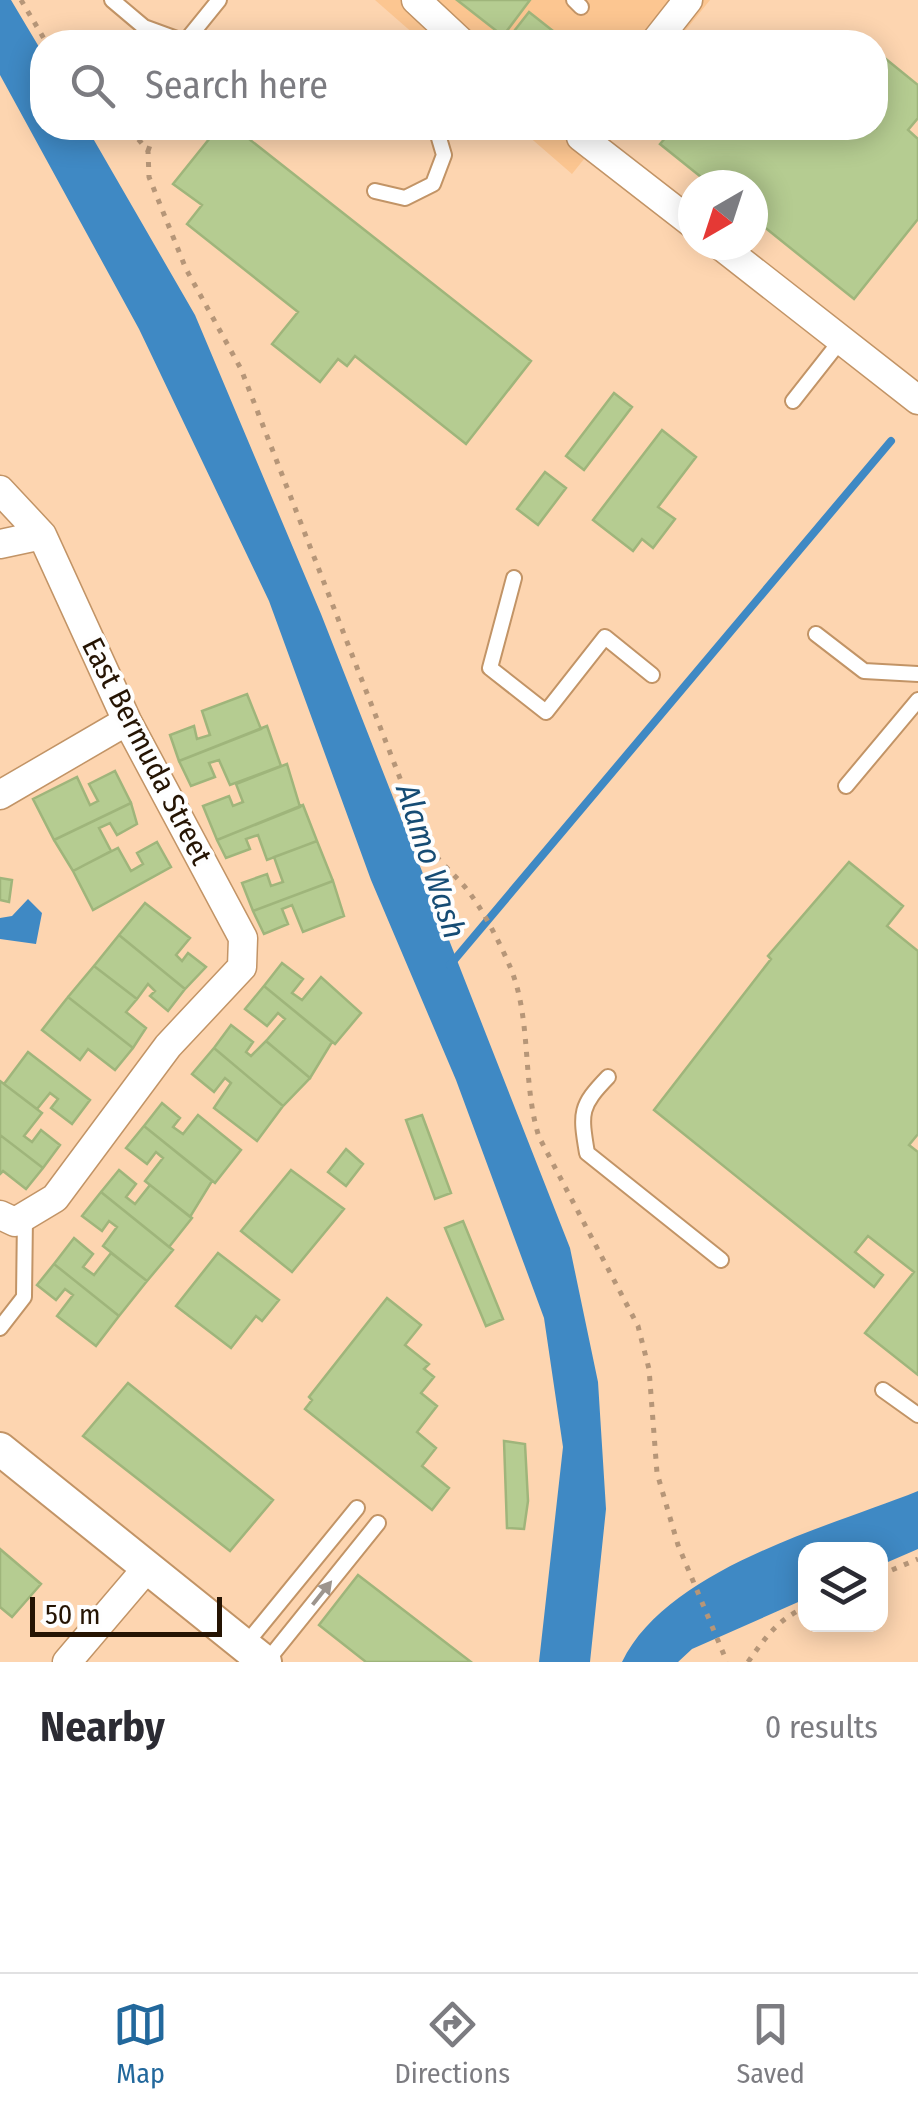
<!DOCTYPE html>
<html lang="en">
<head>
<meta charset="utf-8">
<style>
  :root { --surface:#fff; --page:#f2f2f3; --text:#2b2b33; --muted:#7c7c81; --line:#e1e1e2; --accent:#22689c }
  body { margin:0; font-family:"Fira Sans Condensed",sans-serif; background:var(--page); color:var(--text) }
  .controls { position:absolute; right:30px; bottom:30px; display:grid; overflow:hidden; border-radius:20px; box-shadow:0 5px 25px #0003 }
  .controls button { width:90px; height:90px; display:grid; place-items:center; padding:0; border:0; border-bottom:2px solid var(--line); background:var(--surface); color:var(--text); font:50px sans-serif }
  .compass { position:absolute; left:678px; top:170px; width:90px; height:90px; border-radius:50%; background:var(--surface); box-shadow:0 5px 25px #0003; rotate:219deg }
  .scale { position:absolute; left:30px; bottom:25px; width:192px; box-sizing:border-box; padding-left:10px; border:5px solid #251403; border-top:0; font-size:28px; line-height:35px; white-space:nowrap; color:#251403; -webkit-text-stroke:8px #fefefe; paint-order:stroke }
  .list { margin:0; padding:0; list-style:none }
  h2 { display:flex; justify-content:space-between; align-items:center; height:130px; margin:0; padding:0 40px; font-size:42px }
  h2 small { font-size:32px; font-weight:400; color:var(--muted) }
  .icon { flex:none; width:55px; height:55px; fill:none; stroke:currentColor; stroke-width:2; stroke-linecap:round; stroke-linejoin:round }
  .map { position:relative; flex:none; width:918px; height:1662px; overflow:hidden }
  .search { position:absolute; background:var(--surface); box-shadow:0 5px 25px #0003; left:30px; right:30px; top:30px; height:110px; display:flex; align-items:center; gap:25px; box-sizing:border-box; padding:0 35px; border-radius:40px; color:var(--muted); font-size:38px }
  .sheet { height:310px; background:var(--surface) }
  nav { display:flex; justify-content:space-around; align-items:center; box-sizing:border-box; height:140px; border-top:2px solid var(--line); background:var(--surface); font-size:28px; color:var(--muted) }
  nav a { display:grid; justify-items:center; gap:5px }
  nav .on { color:var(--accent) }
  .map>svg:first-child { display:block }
</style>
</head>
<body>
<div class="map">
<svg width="918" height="1662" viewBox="0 0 918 1662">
  <rect width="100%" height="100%" fill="#fdd5b0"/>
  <path fill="#fcc691" d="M375,0H710L676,42H423Z
    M519,128H609L572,174Z"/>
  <path fill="#3f89c4" d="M0,0H11L42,52V128H87L195,315L321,614L570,1248L598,1382L606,1509L590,1662H539L563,1447L544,1318L456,1080L371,880L269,601L139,329L0,75Z
    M28,899L42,913L36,944L0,939V918L12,916Z
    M918,1491V1549L881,1565L880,1550H806L805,1599L692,1649L678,1662H622C668,1568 826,1528 918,1491Z"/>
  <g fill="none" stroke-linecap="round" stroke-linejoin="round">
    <path stroke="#3f89c4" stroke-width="8" d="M450,965L891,441"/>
  </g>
  <path fill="#b5cc91" stroke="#9fb57b" stroke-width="2.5" d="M457,0H530L503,36Z
    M529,12L567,42H520L511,35Z
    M876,51L918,85V118L908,130L918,139V219L854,299L753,218V185H711L660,144L674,128H876Z
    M218,128H235L531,361L466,444L355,356L347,366L338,359L320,382L272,344L298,312L187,224L202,205L173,184Z
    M614,393L632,407L584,470L566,456Z
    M662,430L696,457L658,507L675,519L653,548L642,539L633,551L593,520Z
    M545,472L566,488L538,525L517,509Z
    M247,694L261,729L179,761L170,735L194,726L197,739L210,735L202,711Z
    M267,726L281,766L230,785L219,760L209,763L215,777L191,786L179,761Z
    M287,764L300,807L217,840L203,806L229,796L233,806L243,802L236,784Z
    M115,771L131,803L54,840L33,799L77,777L90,805L98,801L89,784Z
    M131,803L137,824L117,835L110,823L99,828L111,851L73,871L54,840Z
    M303,805L317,841L267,860L258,835L246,839L250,849L226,858L217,840Z
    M317,841L333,881L253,911L242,883L267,874L271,886L283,882L274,857Z
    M157,842L171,867L93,910L73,871L118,848L131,871L143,864L137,853Z
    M849,862L903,906L887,926L918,951V1134L909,1145L918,1152V1375L865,1333L914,1272L868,1236L855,1252L883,1275L874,1287L654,1110L771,959L768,956Z
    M0,878L12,880L9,902L0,900Z
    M333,881L344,916L303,932L292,905L282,909L288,924L264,934L253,911Z
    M145,903L190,938L176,955L182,961L188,953L206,967L185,989L119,935Z
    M119,935L185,989L168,1011L150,996L155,991L148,984L137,999L94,966Z
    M282,963L303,979L292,993L302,1000L321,977L361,1013L335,1044L264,986Z
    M94,966L137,999L126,1012L146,1028L133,1048L68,997Z
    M264,986L332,1042L310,1078L266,1041L285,1019L278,1013L267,1026L245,1009Z
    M68,997L133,1048L115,1070L88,1049L80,1060L42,1030Z
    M231,1025L253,1042L246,1052L251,1056L266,1041L310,1078L283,1106L214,1048Z
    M214,1048L283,1106L257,1141L214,1108L231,1083L225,1078L214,1092L192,1074Z
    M28,1052L90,1100L72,1124L51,1108L58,1099L50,1093L37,1109L4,1084Z
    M0,1081L42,1113L24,1136L32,1142L41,1130L60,1145L43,1168L0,1135Z
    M162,1103L180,1118L173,1127L183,1134L198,1115L241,1150L215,1183L144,1126Z
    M422,1115L451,1193L435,1199L406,1120Z
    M144,1126L212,1181L190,1217L145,1181L163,1158L156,1152L147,1164L126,1148Z
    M0,1135L43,1168L26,1189L3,1171L0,1174Z
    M346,1149L363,1164L346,1186L328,1172Z
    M119,1170L136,1184L126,1197L135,1204L150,1185L192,1218L169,1247L101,1192Z
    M291,1170L344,1209L292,1272L241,1231Z
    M101,1192L173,1250L147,1281L103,1246L117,1227L109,1221L102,1231L82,1216Z
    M463,1221L503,1319L486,1326L445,1228Z
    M74,1238L93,1254L83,1267L94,1275L111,1253L147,1281L119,1316L54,1264Z
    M218,1253L279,1300L262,1321L256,1316L231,1348L176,1306Z
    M54,1264L119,1316L96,1346L57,1316L73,1295L65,1289L56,1300L37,1285Z
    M387,1298L421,1325L405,1345L429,1364L424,1369L434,1377L421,1393L437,1406L417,1432L436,1448L422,1466L449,1488L432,1510L305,1409L312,1400L309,1397Z
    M128,1383L273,1500L230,1551L83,1436Z
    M504,1441L525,1444L528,1501L524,1529L507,1528Z
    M0,1549L41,1584L12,1617L0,1607Z
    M358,1575L471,1662H366L319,1625Z"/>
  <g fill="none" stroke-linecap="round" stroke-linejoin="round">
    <g stroke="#c29466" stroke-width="18">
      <path id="service" d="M112,0L144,27L185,42
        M574,0L581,7
        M185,42L219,0
        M375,191L405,198L433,184L444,155L436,128
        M793,401L841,340
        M514,578L490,668L546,712L605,637L652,675
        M816,634L864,671L918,674
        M846,786L918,700
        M608,1077C580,1106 580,1112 587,1153L721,1260
        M0,1328L24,1297L25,1217
        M883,1390L918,1415
        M245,1645L357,1508
        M267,1661L378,1523"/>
    </g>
    <g stroke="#c29466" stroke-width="31">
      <path id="minor" d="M416,0L461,42
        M655,42L688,0
        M581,137L693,224
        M720,245L918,400
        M0,490L42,535L127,721L243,938L242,967L168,1046L55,1198L15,1222L0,1215
        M0,544L42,535
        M0,795L127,721
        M67,1662L147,1568"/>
    </g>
    <g stroke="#c29466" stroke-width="36">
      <path id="tertiary" d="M0,1449L265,1662"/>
    </g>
    <path stroke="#b69678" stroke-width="5" stroke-dasharray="5 8" stroke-linecap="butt" d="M21,0L46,42
      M116,128L134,134L148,151L149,177L186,269L241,369L424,840C436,859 451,871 465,887C483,909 500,943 511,969C532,1022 522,1083 539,1137L638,1326L649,1369L657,1473L678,1545L727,1662
      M148,151L156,128
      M880,1575L918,1559
      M748,1662C765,1638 778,1619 806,1607"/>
    <use href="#service" stroke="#fff" stroke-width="14"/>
    <use href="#minor" stroke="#fff" stroke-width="28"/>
    <use href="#tertiary" stroke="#fff" stroke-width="32"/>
  </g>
  <defs><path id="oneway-solid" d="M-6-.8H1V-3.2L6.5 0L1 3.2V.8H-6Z" transform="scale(2.5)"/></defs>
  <use fill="#9d958e" href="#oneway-solid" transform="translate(322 1593) rotate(-51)"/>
  <g text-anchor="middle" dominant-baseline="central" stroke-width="8" stroke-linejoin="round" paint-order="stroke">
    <g font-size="30" fill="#251403" stroke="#fefefe">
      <text transform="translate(147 751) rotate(63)">East Bermuda Street</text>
    </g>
    <g font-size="32" font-style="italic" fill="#164c74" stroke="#fefefe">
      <text transform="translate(431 861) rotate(72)">Alamo Wash</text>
    </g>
  </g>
</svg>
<div class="controls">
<button><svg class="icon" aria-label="layers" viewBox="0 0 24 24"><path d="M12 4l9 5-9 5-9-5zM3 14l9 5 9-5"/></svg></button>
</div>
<svg class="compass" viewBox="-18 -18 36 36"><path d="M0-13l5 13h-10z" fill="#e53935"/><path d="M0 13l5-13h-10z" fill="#7c7c81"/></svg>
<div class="scale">50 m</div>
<div class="search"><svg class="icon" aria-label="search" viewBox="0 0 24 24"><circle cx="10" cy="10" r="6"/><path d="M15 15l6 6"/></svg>Search here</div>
</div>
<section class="sheet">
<h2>Nearby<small>0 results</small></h2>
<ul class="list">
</ul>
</section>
<nav>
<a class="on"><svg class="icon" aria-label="map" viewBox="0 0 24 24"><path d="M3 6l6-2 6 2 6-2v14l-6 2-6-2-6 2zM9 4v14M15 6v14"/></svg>Map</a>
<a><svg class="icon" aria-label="directions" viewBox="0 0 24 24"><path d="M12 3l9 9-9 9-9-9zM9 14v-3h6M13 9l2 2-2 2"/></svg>Directions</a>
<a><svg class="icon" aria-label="saved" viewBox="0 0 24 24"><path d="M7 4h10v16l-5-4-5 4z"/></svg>Saved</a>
</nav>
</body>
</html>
